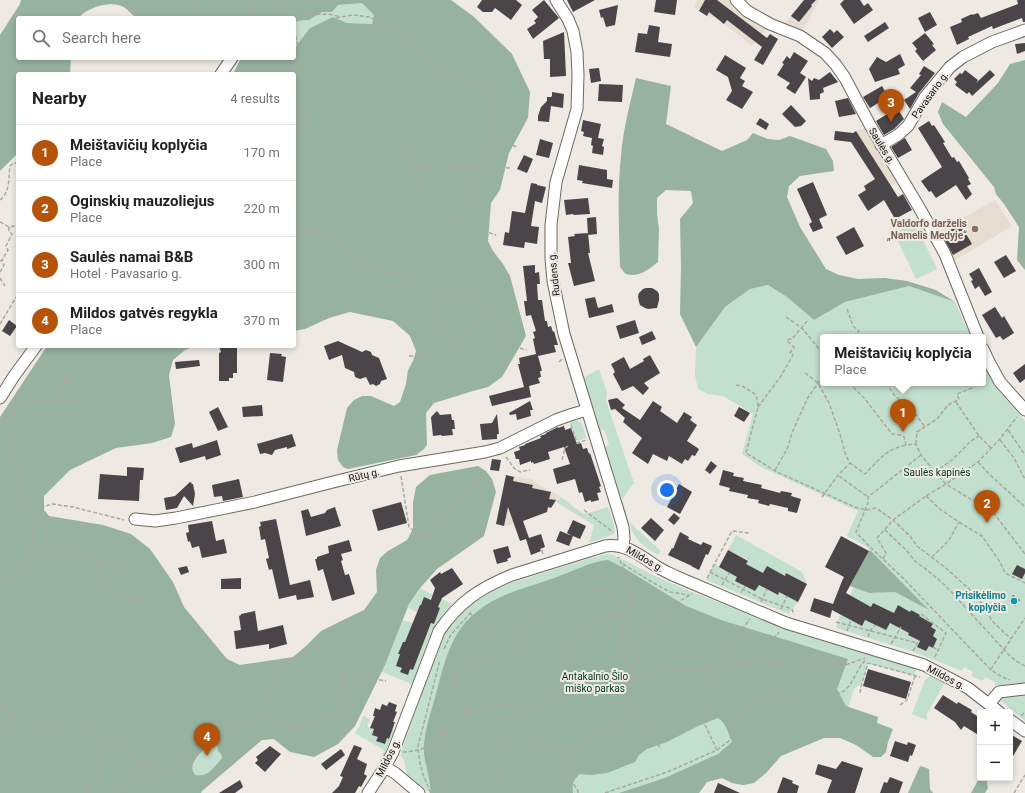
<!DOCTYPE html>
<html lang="en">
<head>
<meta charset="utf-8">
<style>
  :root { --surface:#fff; --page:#f2f2f2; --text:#202124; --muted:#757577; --line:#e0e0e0; --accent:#b45309 }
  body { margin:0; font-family:Roboto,sans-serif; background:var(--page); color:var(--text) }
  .controls { position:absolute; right:12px; bottom:12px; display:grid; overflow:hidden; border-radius:4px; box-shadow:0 2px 6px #0003 }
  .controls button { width:36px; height:36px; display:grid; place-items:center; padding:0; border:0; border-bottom:1px solid var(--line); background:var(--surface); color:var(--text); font:20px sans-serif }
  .you { position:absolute; left:667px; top:490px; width:14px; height:14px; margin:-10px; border:3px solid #fff; border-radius:50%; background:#1a73e8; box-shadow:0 0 0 6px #1a73e833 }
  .badge { display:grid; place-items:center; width:26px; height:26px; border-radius:50%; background:var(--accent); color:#fff; font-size:13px; font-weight:700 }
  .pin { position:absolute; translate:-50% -33px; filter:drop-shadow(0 1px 2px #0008) }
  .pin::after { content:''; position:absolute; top:21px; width:14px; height:12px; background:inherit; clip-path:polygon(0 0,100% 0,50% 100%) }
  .popup { position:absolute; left:820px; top:334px; width:166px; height:52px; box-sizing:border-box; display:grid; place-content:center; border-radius:4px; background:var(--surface); filter:drop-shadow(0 1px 3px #0005); font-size:13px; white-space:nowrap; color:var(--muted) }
  .popup b { font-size:15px; color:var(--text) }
  .popup::after { content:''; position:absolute; left:50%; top:100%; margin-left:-8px; border:8px solid transparent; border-top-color:var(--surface) }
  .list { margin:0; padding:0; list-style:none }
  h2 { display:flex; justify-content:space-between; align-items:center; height:52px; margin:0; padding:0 16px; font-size:17px }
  h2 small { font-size:13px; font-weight:400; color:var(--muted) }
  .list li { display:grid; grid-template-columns:26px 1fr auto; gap:12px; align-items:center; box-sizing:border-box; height:56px; padding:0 16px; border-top:1px solid var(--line) }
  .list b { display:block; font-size:15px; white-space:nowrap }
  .list p { margin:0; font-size:13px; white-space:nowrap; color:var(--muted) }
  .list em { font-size:13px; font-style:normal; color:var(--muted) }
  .icon { flex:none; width:22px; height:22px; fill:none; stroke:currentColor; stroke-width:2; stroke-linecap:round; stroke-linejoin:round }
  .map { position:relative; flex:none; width:1025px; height:793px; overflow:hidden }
  .search { position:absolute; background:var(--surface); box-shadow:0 2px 6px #0003; left:16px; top:16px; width:280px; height:44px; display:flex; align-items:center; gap:10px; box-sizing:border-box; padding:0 14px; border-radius:4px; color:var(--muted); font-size:15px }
  .panel { position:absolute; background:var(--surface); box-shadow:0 2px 6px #0003; left:16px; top:72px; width:280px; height:276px; border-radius:4px }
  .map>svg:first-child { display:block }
</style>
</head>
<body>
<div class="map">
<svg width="1025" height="793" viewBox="0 0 1025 793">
  <rect width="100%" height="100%" fill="#eee9e3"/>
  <path fill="#e7dcd0" d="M697,0H736L770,24L752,46L717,18L707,16L694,7Z
    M804,0H819L800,36L781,28Z
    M870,125L902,179L882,191L847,137L856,131Z
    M995,200L1012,226L952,262L937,232Z
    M506,475L534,480L539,485L560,496L551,508H548L547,512L506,526L496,524Z"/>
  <path fill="#c3dfcd" d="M362,3L375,15L372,24L347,23L333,17L294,49V23L298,21L309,20L322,12L332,11L338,5Z
    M915,223L937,269L916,279L894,233Z
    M768,285L787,297L814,320L845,302L909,286L955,302L971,337H823V383H983V364C993,386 1010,403 1025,421V686L995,685V682L985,677L983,681L971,676L973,672L964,667L962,671L914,652L836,628L840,614L862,626L865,620L885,630L890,623L898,627L910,631L908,635L920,641L918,647L926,651L929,646L933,648L937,639L933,636L936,630L931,627L932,624L924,619L918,618L919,615L911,610L910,613L906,611V610L898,605L894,613L886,608L884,611L881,607L873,603L871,607L858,600L849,597L854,587L869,593L895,592L928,609L867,547L847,536L858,511L761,467L742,454L753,414L723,396L708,394L698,389L695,375L696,347L725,307L750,289Z
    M599,369L607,392L606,401L634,483L622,499L627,514L626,516L603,449L609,444L604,429L599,432L583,378Z
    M576,420C583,422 584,431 586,438L577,441L570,422Z
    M561,497L582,513L585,514L608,507L614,525L615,533L612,535L589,543L594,525L556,502Z
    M629,522L661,551L658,555C643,546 634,540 629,522Z
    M736,535L802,572L807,584L787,573L785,576L763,573L746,564L748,560L728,550Z
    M607,554L613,555L620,558L657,577L687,590L801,634L916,668L915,676L868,663L861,684L854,689L848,707L846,706L837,689L823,738L781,756L766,773L754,783L743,785L732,783L722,778L707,782L699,793H430L407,775L404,760L401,756V752C410,727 419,702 428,677C434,659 442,633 454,619C467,604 484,594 502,586L591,558Z
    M715,563L719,567L737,577L736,581L755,591L759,585L777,595L779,592L798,602L792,609L789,614L706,580Z
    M421,589L452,604C449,608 445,611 442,615C427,635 421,660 414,683L412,684L382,672L403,620L413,623L405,642H403L398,654H400L396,666L402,668L400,672L408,675L410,669L413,670L423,644H422L426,632L428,633L431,623L434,624L440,608L438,607L440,601L432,598L431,600L425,597L421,605H420L417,612L408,608L409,604Z
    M931,675L945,682L927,714V720L912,714L925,680Z
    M1025,693V721L1008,707L1001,701L1003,696Z
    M363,716L370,719L367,727L374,729L372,735L378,737L377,741L385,744L387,738L389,739L392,729L394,730L381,763L377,768L384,750L355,733L359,727Z
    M212,744H215L218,748L222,758C213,768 209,777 195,775C186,763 203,750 212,744Z"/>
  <path fill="#97b3a0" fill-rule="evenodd" d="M21,0H451L473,16L512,54L530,92L528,118L509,153L500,190L491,203L488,241L493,251L503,264L510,276L526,336L502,377L488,387L473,391L434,403L426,413L427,445L424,449L416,455L348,469L343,467L338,460L337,450L347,408L354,400L362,396H371L394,406L400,402L406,384L408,370L413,361L416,351L410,336L393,321L350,312L329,318L305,329L294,331V74H233L241,58H294V49L310,28L333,17L347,23L372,24L374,15L362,3L338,5L332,12H322L309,20L298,21L294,23V18H136C131,14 126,7 121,6C109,1 86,8 79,18H18V58H71L70,74H18V153L0,171V35L20,4Z
    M1025,60V270L1017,260L1019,227L1004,204L996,194L994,187L943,124L938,112L942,102L966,117L998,83L1010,64Z
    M636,78L671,86L666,124L722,151L747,140L753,133L768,139L779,140L790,136L826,149L833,161L834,171L800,176L789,186L787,197L800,227L826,269L839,275L858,279L885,278L907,281L936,290L955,302L909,286L845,302L814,320L787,297L768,285L750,289L725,307L696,347L680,314L681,265L680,219L693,203L691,191L666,190L657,198V214L659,229L658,262C649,269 639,278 626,274C624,273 622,269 620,267C619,230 617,193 621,156C623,130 630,104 636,78Z
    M47,346H197L185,350L173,360L169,375L175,424L171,437L152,443L116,448L70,470L44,496V510L49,516L103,525L131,534L150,549L173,582L184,607L227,659L240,665L293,657L306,646L321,631L341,621L364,610L377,592L376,570L380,558L388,551L407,540L413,529V502L416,487L430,475L478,466L486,471L492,479L496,492L484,536L437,569L421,587L409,604L385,665L355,726L338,744L314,757L290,752L274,739L262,740L202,791L201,793H0V417ZM212,744H215L218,748V751L221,754L222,758C213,768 209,777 195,775C186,763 203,750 212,744Z
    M870,550L929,610L895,592L869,593L850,586L869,551Z
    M608,560L624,568L686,606L721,620L848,659L837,689L846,706L878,717L877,723L893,729L888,742L886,752L881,757H873L856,745L840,738H824L781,756L766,773L754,783L743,785L732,783L722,778L707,782L699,793H619L665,778L718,754L732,742C728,733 726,723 718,718L698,726L667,742L647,749L639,755L635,762L607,773L590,775L580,774C573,780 572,784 573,793H431C430,788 430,783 429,778C427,767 423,757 424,745C425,730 430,715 434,701C443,670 448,636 474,614C498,593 524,589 554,578C571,572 589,562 608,560Z
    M921,766L929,769L930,789L933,793H908L919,768Z
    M980,777V778H986L988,788L985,793H971Z"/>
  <path fill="#494549" d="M482,0H516L522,5L511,20L495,8L492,12H483L477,7Z
    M544,0L559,18L533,39L527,29L536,23L534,21L538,17L532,10Z
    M567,0H595L573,12Z
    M656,0H677L675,15L654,12Z
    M705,0H717L767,38L770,34L778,39L763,65L754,60L762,47L727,20L724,24L709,12L707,16L699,11Z
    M804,0H816L811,5L812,6L799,22L791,16Z
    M844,0H860L864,6L868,3L873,10L854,24L840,4Z
    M1017,0H1025V22H1023L1022,18L993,29L992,26L968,37L969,39L957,45L950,27L962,22L961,19L972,14V15L978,13L981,18L1018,4Z
    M618,5L615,25L606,27L603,17L601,18L599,10Z
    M930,12L937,25L925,32L918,18Z
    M885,22L889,28L868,42L864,36Z
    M649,25L660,27L658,42L672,44L670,57L635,52L638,33L647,34Z
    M830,29L834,33L837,30L844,37L832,48L822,37Z
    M564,32L566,76L550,77V59H544L543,41Z
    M925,33L934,44L932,45L936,50L923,61L915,51L917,49L912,43Z
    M1025,43V51L1017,54L1015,44Z
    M794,52L808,61L800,73L806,77L795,94L786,88L790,83L777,75L784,64L782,63L787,56L790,59Z
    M900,54L905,65L898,69L900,74L875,82L869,69L877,57L886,62Z
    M725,55L746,68L740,78L745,81L742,86L753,92L742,109L726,100L732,91L728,77L716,70Z
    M924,66L935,73L919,93L910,109L904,100L916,92L910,88L921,75L919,74Z
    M599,68L601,81L591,83L589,69Z
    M965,70L978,80L976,83L990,70L995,75L972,96L969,92L967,94L955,85L957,82L954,79L960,73L962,74Z
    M830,72L838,82L823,88L824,92L820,94V99L810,100L808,78L812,81L814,78L819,80Z
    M599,84L623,85L622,102L598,101Z
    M882,86L888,97L870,108L863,97Z
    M552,92L564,94L563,108L551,106L549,122L538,121V116L541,107L547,101V97H551L552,96Z
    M848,98L856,114L839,117L835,101Z
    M791,105L806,121L801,126L795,127L782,114Z
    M897,108L904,119L894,129L884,135L876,121Z
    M760,118L769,124L766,130L756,124Z
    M583,120L601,124L598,138L604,139L602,146L604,147L603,155L592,153L593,146L591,145L592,138L583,136L584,132L581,131Z
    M929,121L932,126L934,125L945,142L943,143L952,158L954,157L957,162L959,161L969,178L968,179L971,184L967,186L972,194L966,200L956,185L936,198L931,191L929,192L921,181L942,167L918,128Z
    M835,131L853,133L856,131L898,197L903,194L912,210L895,219L884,200L868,211L858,195L866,190L864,186L875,179L851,142L834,140Z
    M905,138L912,150L898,158L891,147Z
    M540,139L553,143L549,158L536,155Z
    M524,155L533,159L527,173L517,169Z
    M579,165L607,170V179L613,180L612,188L582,183L583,181L577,180Z
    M813,182L827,215L819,219L823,228L813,232L809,224L812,222L797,189Z
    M531,183L537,184V185L546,187L542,203L535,201L531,226L539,227L537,244L525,242L524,248L503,245L505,232L509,233L512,211L525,213Z
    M588,198L590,214L574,215L573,214L566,215L564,200Z
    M596,217L597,234L588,235L587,218Z
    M960,224L972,244L953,255L942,235Z
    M854,227L864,246L846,255L836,237Z
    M588,233L590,253H588L595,281L574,286L568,263H571L568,237L575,236L574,234Z
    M1006,255L1016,271L1004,278L994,262Z
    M535,265V273L539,272L540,284H537L538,300H542L545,321H547L548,327L551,326L553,332L554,331L558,345H554L556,352L538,356L542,371H540L541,377L538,378L540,383L529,386L531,397L492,406L489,396L524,387L518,364H520L519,358L536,354L533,339L535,338L533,332L536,331L531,315L526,316L524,301H527L523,266Z
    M979,268L992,292L985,296L979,286L975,289L971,281L973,280L969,274Z
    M646,288H652L657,291L659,294V300L657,308L648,309L645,308L640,305L639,302L638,296L639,293L643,289Z
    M595,297L598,308L612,304L614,312L589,318L585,299Z
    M995,307L1002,318L1004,316L1014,333L1003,340L1000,336L996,338L982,315Z
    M9,320L17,326L10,336L2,331Z
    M635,320L639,333L620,339L616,326Z
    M652,331L656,339L642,345L639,337Z
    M338,341L362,352L366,350L371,352L372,355L379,358L387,379L381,381L380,384L376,386L373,384L370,385L366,377L360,379L355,377L354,372L345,368L342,355L329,360L324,346Z
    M219,346H237V373H233V378H229V381H219V353L221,352Z
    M270,353L282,354L281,356L286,357L283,382L267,380Z
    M650,355L660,373L644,383L649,388L643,395L633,386L622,391L613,374L615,372L611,364L624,357L630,369L644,361L643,359Z
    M199,360L200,366L176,369L175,362Z
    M1025,364V379L1020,383L1013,373Z
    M617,398L625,405L622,408L640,420L653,401L662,407L660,411L677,423L684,412L692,417L690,420L697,425L687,441L699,449L695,456L692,455L688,461L685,459L682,464L669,456L667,461L653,454L648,464L632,453L642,438L623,422L625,418L615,409L611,410L608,400Z
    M530,401L533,410H530L531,416L517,420L516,414L510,415L509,413Z
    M262,405L263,416L243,417L242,407Z
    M218,407L228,427L218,431L209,412Z
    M739,407L750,413L744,422L734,416Z
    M437,411L440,415L451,414L452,420H454L455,429H452L453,435L442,436L441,435L433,436L431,417Z
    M497,414L499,434H497V439L482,440L480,424L492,423Z
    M564,426L565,430L571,428L577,444L581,443L583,449L587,448L589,454L590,453L601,486L599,487L601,492L597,493L599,500L591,502V500L585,502L582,492L579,493L575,479L557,484L553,469L570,464L564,447L548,452L550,459L534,464L533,462L531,463V461L520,465L519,459H516L514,452L520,450L519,447L525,445V444L541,438L540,436L546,434V433L558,427V428Z
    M292,434L296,446L287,449V447L275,450L272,455L265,453L260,454L257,444Z
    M217,440L221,455L206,460L205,456L180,463L175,448L192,443L193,448Z
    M492,459L501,460L499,471L490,470Z
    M711,461L717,466L710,474L705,470Z
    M127,467L144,468L143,480H140L139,501L98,499L100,474L127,476Z
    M723,470L734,473L733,476L744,478L743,481L762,485L761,488L780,493L781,491L792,493L791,496L801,499L797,513L788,511V508L770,504L769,506L758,503L759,500L747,498L748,495L729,491L730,488L719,485Z
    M506,475L514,477L513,481L533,485L532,488L551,492L549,499L556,500L551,508L548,507L547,512L523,521L529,538L541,534L545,547L540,549L541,551L531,555L526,539L520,541L508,507L504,526L496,524Z
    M239,479L243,497L223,501L222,496L214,497L212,485Z
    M190,482L192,483L191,484H193L195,494L193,506L184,496L177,508L166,510L164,498L175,496Z
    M679,484L692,492L680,514L667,507Z
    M401,502L407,523L378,531L372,510Z
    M335,507L341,526L306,536L301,511L308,509L311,517L325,513L327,510Z
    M674,513L680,518L674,525L668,520Z
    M651,518L664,530L655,541L641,528Z
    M276,519L290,585L310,580L314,597L297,600L296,595L279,599L272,569L269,570L266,559L269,558L265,539L261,540L259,527L261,526L260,522Z
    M573,520L586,526L580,539L573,536L569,546L556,541L560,531L572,536L567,533Z
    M212,521L216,541L224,539L227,553L202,558L199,546L192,548L190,541L188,542L186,533L189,532L188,525Z
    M680,532L689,537L688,539L701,545L703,542L712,546L708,555L706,554L699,570L691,566H692L668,555L672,548L673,549Z
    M841,536L869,551L846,593L871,607L873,603L894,613L898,605L910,612L911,610L920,615L919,616L933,624L931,627L936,630L933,636L937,639L933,648L929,646L926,651L917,647L920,641L908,635L909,633L890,623L886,630L865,620L862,626L832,610L830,618L810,611L814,598L833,604L842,581L844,577L825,567Z
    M349,540L352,551L341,554L343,560L341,561L345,575L349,574L355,594L332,601L323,569L318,571L315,559H317V557L329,553L328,546Z
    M508,546L511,557L507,559L508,561L497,564L493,550Z
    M728,550L748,561L746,564L763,573L767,566L785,576L786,573L807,584L798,602L779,592L778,595L759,585L755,591L735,581L737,577L719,567Z
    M1017,565L1025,569V573L1022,579L1012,574Z
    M187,566L189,572L181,575L178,568Z
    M452,568L463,584L442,598L438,607L440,608L434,624L431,623L413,670L410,669L408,675L400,672L402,668L396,666L400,654H398L403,642H405L407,637L420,605H421L424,597L431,600L435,588L430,580L440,572L441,574Z
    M241,578V589H221V579Z
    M1013,595L1020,600L1015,606L1009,601Z
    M255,611L258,631L283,625L287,644L269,649V644L236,649L234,631L241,630L239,616L241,615V614Z
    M868,669L911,682L906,699L863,686Z
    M943,695L957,704L958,702L972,710L971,712L980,718V736L964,726L961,730L955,722L934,708Z
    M389,702L397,705L395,711L397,712L393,722H395L389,739L387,738L385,744L376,741L378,737L372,735L374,729L370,728L375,716H373L375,708L380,710L382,704L387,706Z
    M1010,734L1022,741L1010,761Z
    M895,741L907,745L908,742L916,745L912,756L910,755L908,762L890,756Z
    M354,745L362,748L357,759L367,764L364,774L367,776L361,787L359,786L355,793H332L339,786L343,777L340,776Z
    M270,746L281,754L265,772L255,763L258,760L256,757Z
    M341,749L345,755L326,770L321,764Z
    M842,761L863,768L855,793H827L832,780L815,774L818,764L836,769Z
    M783,777L793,781L792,783L799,786L797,793H777Z
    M890,777L903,782L899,793H880L884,782L887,783Z
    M240,780L243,787L235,793H219Z
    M718,783L740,793H714Z"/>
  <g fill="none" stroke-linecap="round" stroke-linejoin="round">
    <g stroke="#6c6862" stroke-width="13">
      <path id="street" d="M556,0L568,19L573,31L577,52L578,75L577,109L556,182L551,225V258L553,281L564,334L623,527L624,538L623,546
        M736,0L747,11L770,24L800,36L825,53L836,65L845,78L870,125L920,209L945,254L978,337
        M221,74L232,58
        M881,145L898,135L908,126L925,97L950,67L963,57L992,42L1025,30
        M983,349L989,362L1000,382L1025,410
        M0,398L14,376L36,346
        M135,519L155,521L176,518L255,502L333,482L399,466L485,452L500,448L556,420L573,414L587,410
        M989,704L999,692L1025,689
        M1010,720L1025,731
        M385,767L395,773L419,793
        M368,793L385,767L393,752L439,631C459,602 480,588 512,575L605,546C625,543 641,556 656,566C662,570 669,573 675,576L786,623L924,665L968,688L999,712"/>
    </g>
    <path stroke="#aba7a2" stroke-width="1.5" stroke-dasharray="4 2" stroke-linecap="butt" d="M189,0L196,18
      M274,0L285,17
      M252,18L254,0
      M281,18L293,17L301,15L329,14L340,17
      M298,46L313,30L331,20L340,17L354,15L370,17L399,34L427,60L440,71L456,79L470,80L477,85L490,91L491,133L482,167C458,171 433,167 408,164
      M288,74L298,46L294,29
      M294,99C298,105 304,113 305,119C308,131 306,141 294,147
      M492,133L518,148
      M404,150L408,164L420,188L449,219L496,235
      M482,167L510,168
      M0,200C11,191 8,178 10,166L14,163H18
      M294,217L313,230L334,239L360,258L364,264L375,271L398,273L435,294L434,322L443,333L456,339L465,334L473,322L498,342L527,350
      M456,221L470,204L476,191L474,168
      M0,222L9,227L14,226H17L18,225
      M294,239L296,237L313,230
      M0,261L2,260L8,250L6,246L12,234L9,231V227
      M0,272L4,265L2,260
      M0,278L5,286
      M435,294L459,291L469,292L477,305L497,315L503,327L498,342
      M847,309L853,326L859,331L855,335L857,337
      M786,317L802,328L823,354
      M0,324L18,294
      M409,356H435L452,348L456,339
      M559,362L562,359
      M805,373L818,383L829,403L840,434L846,456L850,463L865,474C879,460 886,449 906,445
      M849,383L865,399L892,434L901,435L904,437L906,445L916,444L921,455L935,472L946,484L972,500L989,507L1025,554
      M886,383L895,396L913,411L925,427
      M736,385L742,386L755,394L757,398L758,407L746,453L777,472L855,507L866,510L876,508L893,520L910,536L917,546L947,569L967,587L984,606L992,621L1011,639
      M57,400C66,402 75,402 84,399V394C78,389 71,386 65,380
      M956,402L979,436L991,448
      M758,407L781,376L793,355L790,353L794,347L787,341L789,339H792L808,320
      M14,409L18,401V390
      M12,414L9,423L11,439L21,492V502L29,514L34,516L40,508L52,504L73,507L124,520
      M0,425L12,414L14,409L38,400H56L62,392L65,380L62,365L66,350V346
      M571,425L577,443L586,440
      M1008,430L1025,455
      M1000,440L1014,458L1023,476L1025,478
      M916,444L917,432L937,419L948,405L956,401L959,399L957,394L972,388L970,384L972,383
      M921,455L868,497V503L856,532L867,544L904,579L991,670L1002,677L1010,680
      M506,457L514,468L520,472L530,470
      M562,460L565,448L568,446
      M978,462L988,473L1025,507
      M775,470L787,449L792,433L807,399L818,383L823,379
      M935,472L952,460L971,441L979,436
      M401,476L409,527L421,537L432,535L443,518L481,477
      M839,476L868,497
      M926,496L941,510L959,522L982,536L1000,562L1005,573L1025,583
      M822,497L838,475L850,463
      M584,510L613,532
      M34,517L31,557L65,553L96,557L102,581L122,595L147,605
      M885,530L906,550L916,562L927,570L946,586L1007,653L1016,661L1025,666
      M542,550L543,555
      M96,557L130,573
      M932,557L949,540L959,522
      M883,559L886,553L877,538L893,520L926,496L946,484L978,462L999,440L1017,417
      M623,564L650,581L670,592L689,595
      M710,572L762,599L792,609L794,615
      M707,578L732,531L749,533
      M0,581L13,576L31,557
      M722,585L729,573
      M741,593L745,586
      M761,602L767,589
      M781,609L787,596
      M470,612C474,621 482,625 491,630C493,631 495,633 497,633C505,635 517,630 523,624
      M921,614L946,633L934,659
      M836,622L917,643
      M847,631L851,620
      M868,637L870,631L875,625
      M891,644L901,627
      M933,647L938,650
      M444,649L450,636L472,611
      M913,651L919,640
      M754,661L779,632
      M991,669L1025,618
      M632,672L638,648L651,627L666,609L692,594
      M860,693L861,687L868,663L920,677
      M552,697L575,692L623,686L633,679L647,673L671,670L693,671L719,668L754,661L785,664L811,661L826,662L845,665L865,658
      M627,699L661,749
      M0,704L8,707L12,731L28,738L41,735L50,725L67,723L78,724L102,740H111L126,750L142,764L176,771
      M900,705L907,700L915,676
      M466,711L503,745L537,746L573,752
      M466,711L502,704L531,706
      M1021,716L1025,712
      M263,717L280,724L299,727L314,724L338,715L344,707V698L342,686L346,674L386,681
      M717,750L705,725L714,678L728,647L750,619
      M403,752C415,752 432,747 440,738C442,736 443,732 445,730
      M85,793L96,780V766L99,759L102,740
      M122,793L120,786L131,779H163L176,771L197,754L199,751L218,740L247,721L263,717L276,669L279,664L296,658L309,649L318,646L324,649L346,674
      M431,793C423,776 419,766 418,746L440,660
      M446,793C434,773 436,762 443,741C444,736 445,730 448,726C453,719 463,721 466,712C470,698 449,679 456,668C457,667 459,665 460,664L501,657L512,654L518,650L522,639L524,624L528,614L535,608L574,594L587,591L603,590L614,594L622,603L628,619L622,626V642L625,659L632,672L633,679L627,699L623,714L616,724L590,738L573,752L569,758L567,767L571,780L578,791V793
      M515,793L502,783L498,775L500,751L524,713L531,706L542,703L552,697L562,680L566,662L565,648L570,639L587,626L608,616L617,615L628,619C629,616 631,613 631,610C632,596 625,568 618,557
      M605,793L670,771L717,750L729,741L732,735V726L743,710L746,706L752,701L765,699H781L800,705L819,701L844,691L850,685L861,665L866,659
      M1014,793L1025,775"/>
    <use href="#street" stroke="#fff" stroke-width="11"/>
  </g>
  <circle fill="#8d6e63" stroke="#eee9e3" stroke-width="1.5" cx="975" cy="229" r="4"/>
  <circle fill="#0f9aa8" stroke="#eee9e3" stroke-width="1.5" cx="1014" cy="601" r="4"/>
  <g text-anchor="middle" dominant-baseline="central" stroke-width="4" stroke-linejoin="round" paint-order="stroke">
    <g font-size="10" fill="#13110f" stroke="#eee9e3">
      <text transform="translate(930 95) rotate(-54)">Pavasario g.</text>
      <text transform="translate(882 146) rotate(59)">Saulės g.</text>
      <text transform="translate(554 274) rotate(-96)">Rudens g.</text>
      <text transform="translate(364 475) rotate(-13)">Rūtų g.</text>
      <text transform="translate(645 559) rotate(30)">Mildos g.</text>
      <text transform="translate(946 677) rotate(27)">Mildos g.</text>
      <text transform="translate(388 758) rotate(-63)">Mildos g.</text>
    </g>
    <g font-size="10" font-weight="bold" fill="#785e54" stroke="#eee9e3" text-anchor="end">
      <text x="967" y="223">Valdorfo darželis<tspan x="967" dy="12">„Namelis Medyje“</tspan></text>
    </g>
    <g font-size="10" fill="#02381e" stroke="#eee9e3">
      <text x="937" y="472">Saulės kapinės</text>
      <text x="595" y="676">Antakalnio Šilo<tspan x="595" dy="12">miško parkas</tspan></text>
    </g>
    <g font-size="10" font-weight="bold" fill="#0d838f" stroke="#eee9e3" text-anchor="end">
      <text x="1006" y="595">Prisikėlimo<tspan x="1006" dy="12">koplyčia</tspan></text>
    </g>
  </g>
</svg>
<div class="controls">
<button>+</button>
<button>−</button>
</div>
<div class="you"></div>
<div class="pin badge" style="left:903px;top:432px">1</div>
<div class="popup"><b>Meištavičių koplyčia</b>Place</div>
<div class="pin badge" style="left:987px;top:523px">2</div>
<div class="pin badge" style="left:891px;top:122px">3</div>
<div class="pin badge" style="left:207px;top:756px">4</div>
<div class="search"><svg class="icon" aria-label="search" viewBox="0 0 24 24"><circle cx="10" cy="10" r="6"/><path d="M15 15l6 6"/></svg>Search here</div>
<section class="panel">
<h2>Nearby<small>4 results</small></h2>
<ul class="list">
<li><span class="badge">1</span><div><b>Meištavičių koplyčia</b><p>Place</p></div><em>170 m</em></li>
<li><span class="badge">2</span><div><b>Oginskių mauzoliejus</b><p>Place</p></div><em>220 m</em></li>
<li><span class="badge">3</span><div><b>Saulės namai B&amp;B</b><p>Hotel · Pavasario g.</p></div><em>300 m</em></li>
<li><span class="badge">4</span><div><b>Mildos gatvės regykla</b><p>Place</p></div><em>370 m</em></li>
</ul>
</section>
</div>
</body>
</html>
